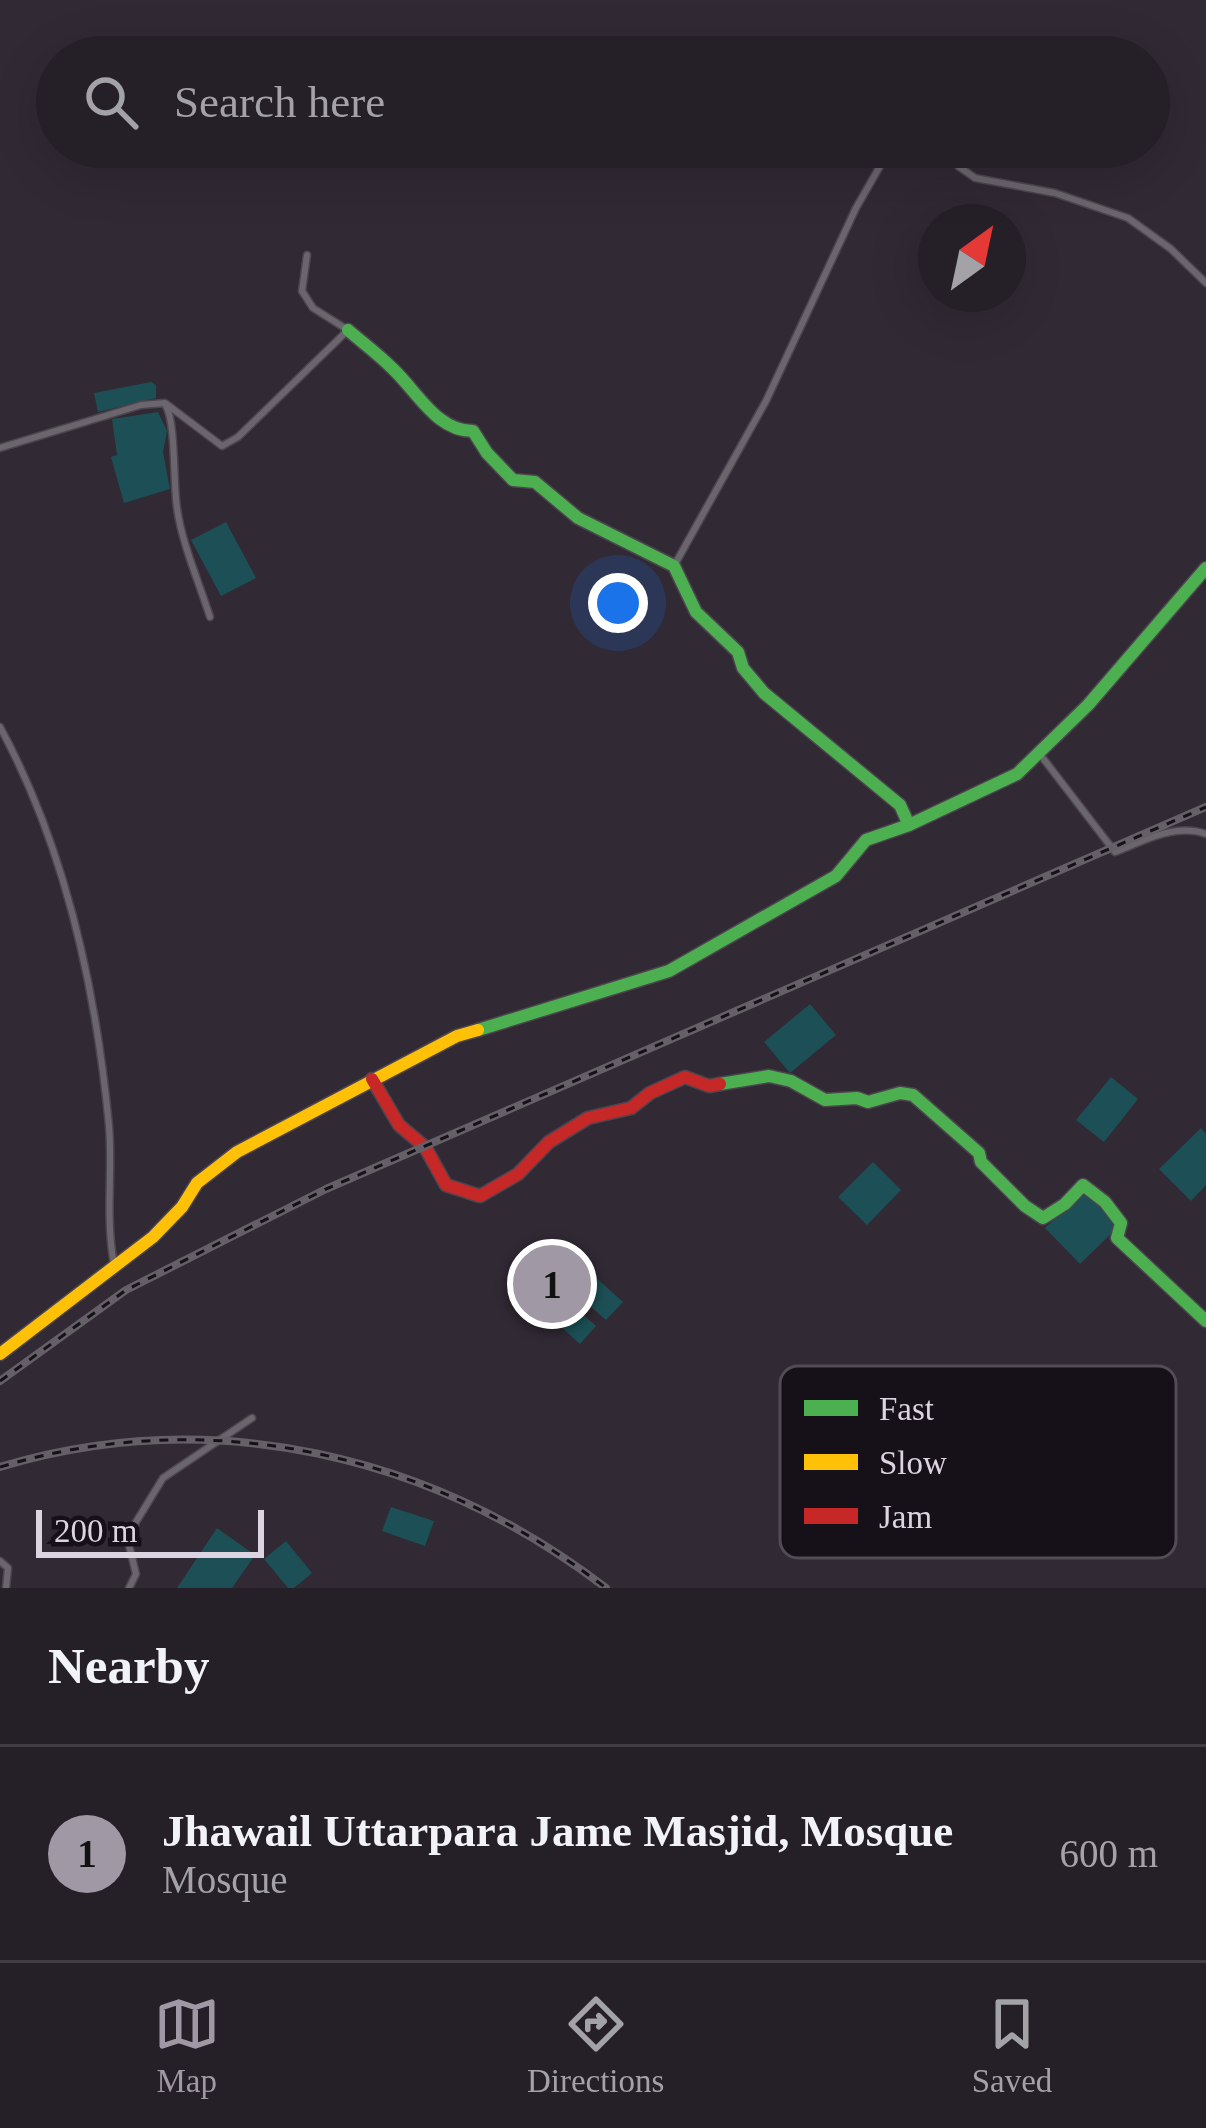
<!DOCTYPE html>
<html lang="en">
<head>
<meta charset="utf-8">
<style>
  :root { --surface:#251f27; --page:#312c33; --text:#f1f3f6; --muted:#a3a2a7; --line:#423d44; --accent:#a098a4 }
  body { margin:0; font-family:"Times New Roman",serif; background:var(--page); color:var(--text) }
  .compass { position:absolute; left:918px; top:204px; width:108px; height:108px; border-radius:50%; background:var(--surface); box-shadow:0 12px 48px #0002; rotate:33deg }
  .scale { position:absolute; left:36px; bottom:30px; width:228px; box-sizing:border-box; padding-left:12px; border:6px solid #dcd4e0; border-top:0; font-size:33px; line-height:42px; white-space:nowrap; color:#dcd4e0; -webkit-text-stroke:9px #161119; paint-order:stroke }
  .you { position:absolute; left:618px; top:603px; width:42px; height:42px; margin:-30px; border:9px solid #fff; border-radius:50%; background:#1a73e8; box-shadow:0 0 0 18px #1a73e833 }
  .badge { display:grid; place-items:center; width:78px; height:78px; border-radius:50%; background:var(--accent); color:#111; font-size:39px; font-weight:700 }
  .pin { position:absolute; translate:-50% -50%; border:6px solid #fff; box-shadow:0 3px 12px #0006 }
  .list { margin:0; padding:0; list-style:none }
  h2 { display:flex; justify-content:space-between; align-items:center; height:156px; margin:0; padding:0 48px; font-size:51px }
  h2 small { font-size:39px; font-weight:400; color:var(--muted) }
  .list li { display:grid; grid-template-columns:78px 1fr auto; gap:36px; align-items:center; box-sizing:border-box; height:216px; padding:0 48px; border-top:3px solid var(--line) }
  .list b { display:block; font-size:45px; white-space:nowrap }
  .list p { margin:0; font-size:39px; white-space:nowrap; color:var(--muted) }
  .list em { font-size:39px; font-style:normal; color:var(--muted) }
  .icon { flex:none; width:66px; height:66px; fill:none; stroke:currentColor; stroke-width:2; stroke-linecap:round; stroke-linejoin:round }
  .map { position:relative; flex:none; width:1206px; height:1588px; overflow:hidden }
  .search { position:absolute; background:var(--surface); box-shadow:0 12px 48px #0002; left:36px; right:36px; top:36px; height:132px; display:flex; align-items:center; gap:30px; box-sizing:border-box; padding:0 42px; border-radius:66px; color:var(--muted); font-size:45px }
  .sheet { height:372px; background:var(--surface) }
  nav { display:flex; justify-content:space-around; align-items:center; box-sizing:border-box; height:168px; border-top:3px solid var(--line); background:var(--surface); font-size:33px; color:var(--muted) }
  nav a { display:grid; justify-items:center; gap:6px }
  nav .on { color:var(--accent) }
  .map>svg:first-child { display:block }
</style>
</head>
<body>
<div class="map">
<svg width="1206" height="1588" viewBox="0 0 1206 1588">
  <rect width="100%" height="100%" fill="#312934"/>
  <path fill="#1c5056" d="M151,382L156,385V398L98,412L94,393Z
    M158,412L167,431L163,452L170,489L124,503L111,457L117,455L112,419Z
    M226,522L256,578L221,596L191,540Z
    M810,1004L836,1035L790,1073L764,1042Z
    M1111,1077L1138,1099L1104,1142L1076,1120Z
    M1201,1128L1206,1134V1185L1191,1201L1159,1169Z
    M873,1162L901,1190L867,1225L838,1197Z
    M1084,1190L1119,1226L1080,1264L1045,1228Z
    M583,1266L623,1302L606,1320L566,1285Z
    M553,1288L596,1326L580,1344L538,1306Z
    M391,1507L434,1521L425,1546L382,1531Z
    M217,1528L255,1555L232,1588H177Z
    M286,1541L312,1573L294,1588H288L264,1559Z"/>
  <g fill="none" stroke-linecap="round" stroke-linejoin="round">
    <g stroke="#4c454e" stroke-width="9">
      <path id="street" d="M945,147L958,166L975,178L1055,193L1128,218L1171,249L1206,283
        M166,406C176,424 173,482 177,508C182,544 199,582 210,617
        M0,448L141,405L165,403L222,446L238,437L348,330L313,308L302,291L307,255
        M674,566L766,401L856,208L891,147
        M0,727C66,849 96,989 109,1126C113,1172 105,1217 114,1264
        M1039,753L1115,852C1144,841 1175,823 1206,834
        M0,1561L8,1568L6,1588
        M129,1588L136,1574L129,1545L136,1522L163,1478L252,1418"/>
    </g>
    <g stroke="#4c454e" stroke-width="15">
      <path id="fast" d="M348,330C363,343 378,354 392,368C417,391 436,431 473,431L487,453L513,480L535,482L578,518L674,566L696,612L738,652L743,668L764,693L900,805L909,825
        M478,1030L669,971L836,876L866,840L909,825L1017,774L1088,705L1206,568
        M720,1084L769,1076L791,1081L825,1100L857,1098L868,1102L900,1093L913,1095L979,1153L981,1162L1025,1206L1043,1218L1065,1204L1083,1185L1105,1202L1121,1223L1117,1238L1206,1321"/>
    </g>
    <g stroke="#4c454e" stroke-width="15">
      <path id="slow" d="M0,1354L153,1237L182,1207L197,1183L237,1152L457,1036L478,1030"/>
    </g>
    <g stroke="#4c454e" stroke-width="15">
      <path id="jam" d="M372,1079L399,1125L425,1147L446,1185L480,1196L518,1174L549,1142L588,1118L631,1108L650,1093L685,1077L709,1086L720,1084"/>
    </g>
    <use href="#street" stroke="#6b656e" stroke-width="6"/>
    <use href="#fast" stroke="#4caf50" stroke-width="12"/>
    <use href="#slow" stroke="#ffc107" stroke-width="12"/>
    <use href="#jam" stroke="#c62828" stroke-width="12"/>
    <g stroke="#655f67" stroke-width="8">
      <path id="rail" d="M0,1381L126,1290L326,1189L1206,807
        M0,1467C212,1403 433,1455 606,1588"/>
    </g>
    <use href="#rail" stroke="#161119" stroke-width="3" stroke-dasharray="9" stroke-linecap="butt"/>
  </g>
  <rect x="780" y="1366" width="396" height="192" rx="18" fill="#161119" stroke="#514c55" stroke-width="3"/>
  <rect x="804" y="1400" width="54" height="16" fill="#4caf50"/>
  <rect x="804" y="1454" width="54" height="16" fill="#ffc107"/>
  <rect x="804" y="1508" width="54" height="16" fill="#c62828"/>
  <g font-size="33" fill="#dcd4e0">
    <text x="879" y="1420">Fast</text>
    <text x="879" y="1474">Slow</text>
    <text x="879" y="1528">Jam</text>
  </g>
</svg>
<svg class="compass" viewBox="-18 -18 36 36"><path d="M0-13l5 13h-10z" fill="#e53935"/><path d="M0 13l5-13h-10z" fill="#a3a2a7"/></svg>
<div class="scale">200 m</div>
<div class="you"></div>
<div class="pin badge" style="left:552px;top:1284px">1</div>
<div class="search"><svg class="icon" aria-label="search" viewBox="0 0 24 24"><circle cx="10" cy="10" r="6"/><path d="M15 15l6 6"/></svg>Search here</div>
</div>
<section class="sheet">
<h2>Nearby<small></small></h2>
<ul class="list">
<li><span class="badge">1</span><div><b>Jhawail Uttarpara Jame Masjid, Mosque</b><p>Mosque</p></div><em>600 m</em></li>
</ul>
</section>
<nav>
<a class="on"><svg class="icon" aria-label="map" viewBox="0 0 24 24"><path d="M3 6l6-2 6 2 6-2v14l-6 2-6-2-6 2zM9 4v14M15 6v14"/></svg>Map</a>
<a><svg class="icon" aria-label="directions" viewBox="0 0 24 24"><path d="M12 3l9 9-9 9-9-9zM9 14v-3h6M13 9l2 2-2 2"/></svg>Directions</a>
<a><svg class="icon" aria-label="saved" viewBox="0 0 24 24"><path d="M7 4h10v16l-5-4-5 4z"/></svg>Saved</a>
</nav>
</body>
</html>
